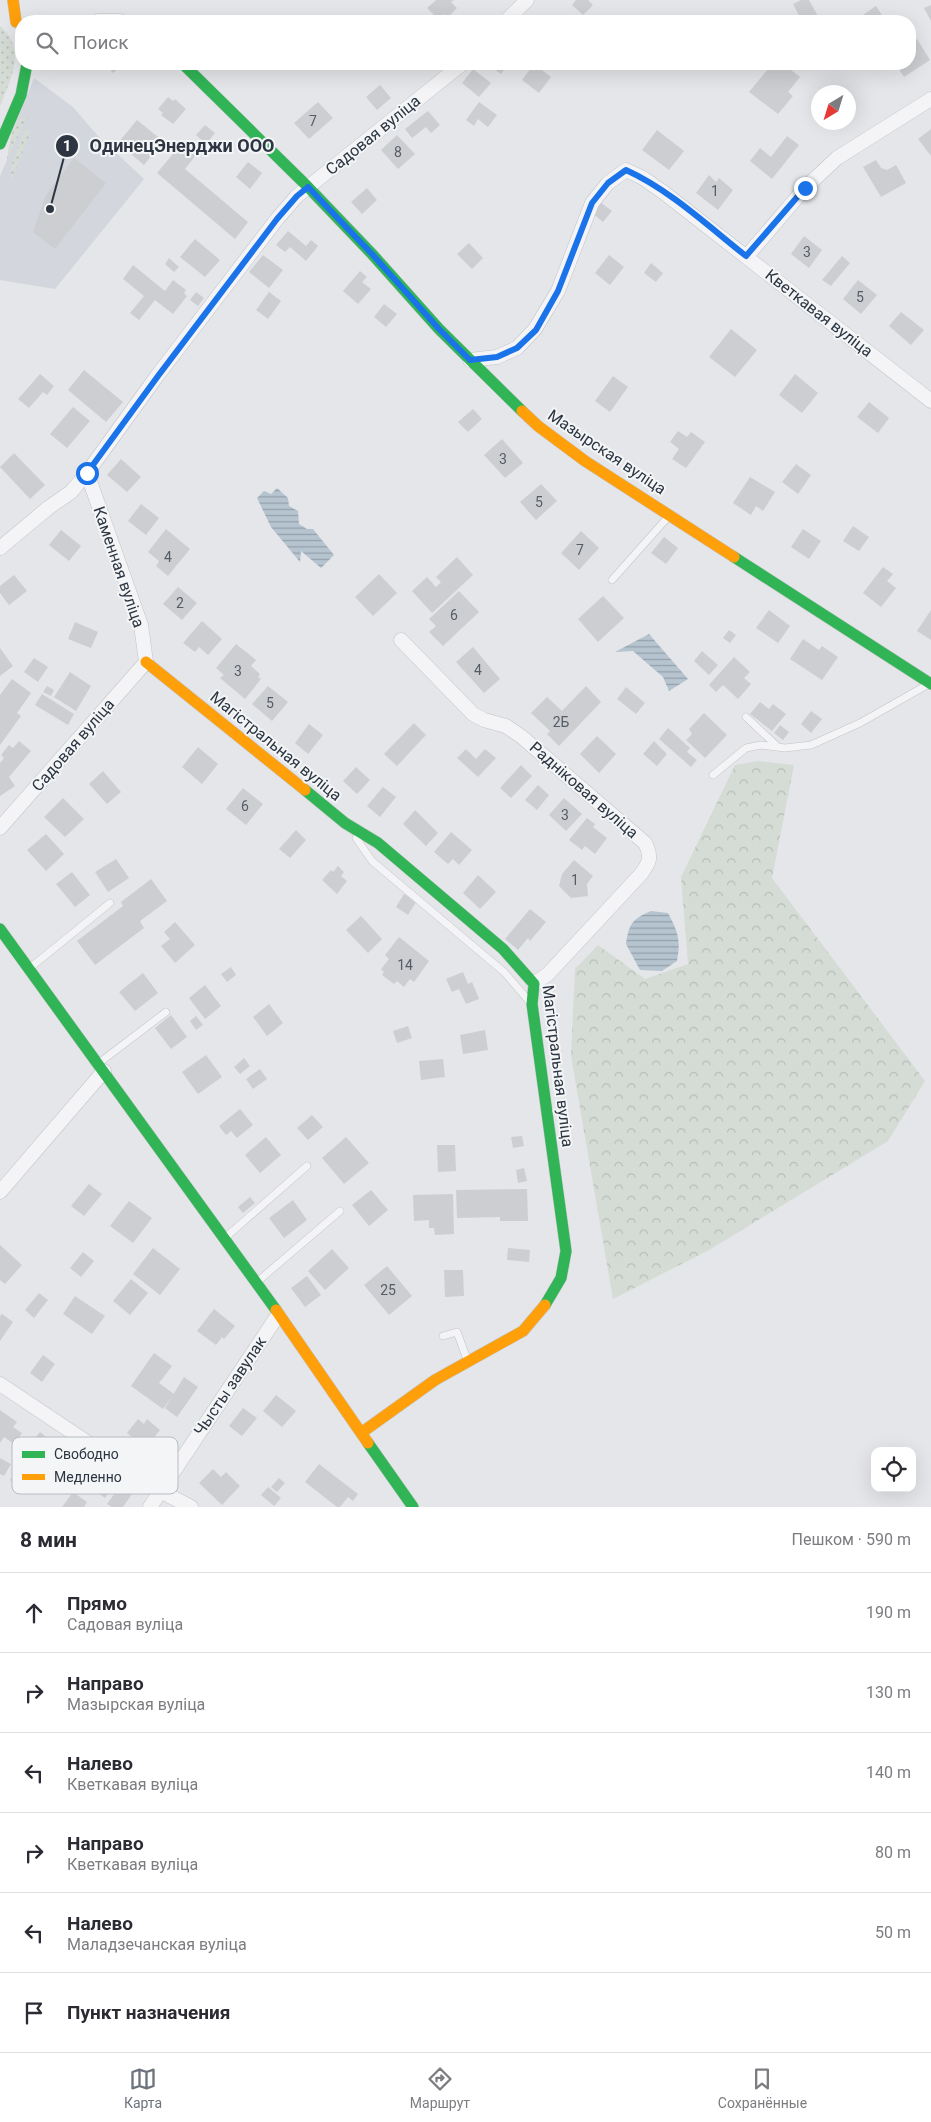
<!DOCTYPE html>
<html lang="ru">
<head>
<meta charset="utf-8">
<style>
  :root { --surface:#fff; --page:#f7f7f7; --text:#2b2b33; --muted:#7c7c81; --line:#e1e1e2; --accent:#6c737c }
  body { margin:0; font-family:Roboto,sans-serif; background:var(--page); color:var(--text) }
  .controls { position:absolute; right:15px; bottom:15px; display:grid; overflow:hidden; border-radius:10px; box-shadow:0 5px 20px #0002 }
  .controls button { width:45px; height:45px; display:grid; place-items:center; padding:0; border:0; border-bottom:1px solid var(--line); background:var(--surface); color:var(--text); font:25px sans-serif }
  .compass { position:absolute; left:811px; top:85px; width:45px; height:45px; border-radius:50%; background:var(--surface); box-shadow:0 5px 20px #0002; rotate:218deg }
  .stop { position:absolute; width:15px; height:15px; margin:-11px; border:4px solid #1a73e8; border-radius:50%; background:#fff }
  .stop.end { background:#1a73e8; border-color:#fff; box-shadow:0 1px 5px #0008 }
  .list { margin:0; padding:0; list-style:none }
  h2 { display:flex; justify-content:space-between; align-items:center; height:65px; margin:0; padding:0 20px; font-size:21px }
  h2 small { font-size:16px; font-weight:400; color:var(--muted) }
  .list li { display:grid; grid-template-columns:32px 1fr auto; gap:15px; align-items:center; box-sizing:border-box; height:80px; padding:0 20px; border-top:1px solid var(--line) }
  .list b { display:block; font-size:19px; white-space:nowrap }
  .list p { margin:0; font-size:16px; white-space:nowrap; color:var(--muted) }
  .list em { font-size:16px; font-style:normal; color:var(--muted) }
  .icon { flex:none; width:28px; height:28px; fill:none; stroke:currentColor; stroke-width:2; stroke-linecap:round; stroke-linejoin:round }
  .map { position:relative; flex:none; width:931px; height:1507px; overflow:hidden }
  .search { position:absolute; background:var(--surface); box-shadow:0 5px 20px #0002; left:15px; right:15px; top:15px; height:55px; display:flex; align-items:center; gap:12px; box-sizing:border-box; padding:0 18px; border-radius:20px; color:var(--muted); font-size:19px }
  .sheet { height:545px; background:var(--surface) }
  nav { display:flex; justify-content:space-around; align-items:center; box-sizing:border-box; height:70px; border-top:1px solid var(--line); background:var(--surface); font-size:14px; color:var(--muted) }
  nav a { display:grid; justify-items:center; gap:2px }
  nav .on { color:var(--accent) }
  .map>svg:first-child { display:block }
</style>
</head>
<body>
<div class="map">
<svg width="931" height="1507" viewBox="0 0 931 1507">
  <defs>
    <pattern id="grass-dots" width="8" height="8" patternUnits="userSpaceOnUse" patternTransform="scale(1.25)"><rect width="8" height="8" fill="#d5dcd5"/><path d="M2 2h.1M6 6h.1" fill="none" stroke="#b7bdb8" stroke-width="1.8" stroke-linecap="round"/></pattern>
    <pattern id="forest-crowns" width="20" height="18" patternUnits="userSpaceOnUse" patternTransform="scale(1.25)"><rect width="20" height="18" fill="#d5dcd5"/><path d="M2 6a3 3 0 1 1 6 0M12 15a3 3 0 1 1 6 0" fill="none" stroke="#b7bdb8"/></pattern>
    <pattern id="water-rules" width="6" height="5" patternUnits="userSpaceOnUse" patternTransform="scale(1.25)"><rect width="6" height="5" fill="#b6c4d0"/><path d="M0 2.5h6" fill="none" stroke="#94a0aa"/></pattern>
  </defs>
  <rect width="100%" height="100%" fill="#e4e6e9"/>
  <path fill="#d3d6dc" d="M34,78L73,107L98,136L144,179L55,289L0,280V176L7,160L11,136Z"/>
  <path fill="url(#grass-dots)" d="M0,26C27,48 11,79 0,106Z
    M28,115C22,130 13,145 7,160C10,144 10,121 28,115Z
    M27,130L31,131L11,182V166L24,133Z"/>
  <path fill="url(#forest-crowns)" d="M758,761L794,765L772,878L925,1081L888,1141L709,1250L613,1299L571,1056L575,969L598,945L645,979L688,964L681,877L735,765Z"/>
  <path fill="url(#water-rules)" d="M277,488L288,498L289,506L298,511L299,524L307,529H313L334,555L321,568L301,551L300,562L271,527L257,498L264,491L271,494Z
    M649,634L688,679L669,691L663,677L633,651L615,652Z
    M651,911L668,913C678,932 681,940 677,961L662,971L640,970L626,944C629,924 632,919 651,911Z"/>
  <path fill="#cdced1" d="M436,0H454L451,2L457,8L448,17L445,14L439,20L427,8Z
    M576,0H588L593,5L583,15L572,5Z
    M801,0H809L819,18L812,21H802L793,4Z
    M931,5V21L924,8Z
    M876,6L886,21H858L857,19Z
    M917,39L930,60L904,77L896,65L910,64V41L911,43Z
    M92,64H105L97,70Z
    M105,64H124L113,73Z
    M487,64H508L501,74Z
    M534,64L551,77L539,93L522,80Z
    M615,64H627L622,70Z
    M772,64H795L791,70L800,77L788,92L793,96L778,114L749,92Z
    M473,69L491,83L479,97L462,83Z
    M380,85L391,98L377,110L366,97Z
    M168,97L173,101L175,99L186,109L173,124L161,115L163,113L158,109Z
    M318,102L333,118L309,139L294,123Z
    M479,102L497,115L488,127L478,119L474,126L466,120Z
    M428,111L440,125L431,133L426,127L412,138L405,129Z
    M137,120L158,137L155,141L160,145L144,165L118,143Z
    M205,125L215,133L206,144L196,135Z
    M931,129V156L918,139Z
    M657,130L684,151L669,170L642,150Z
    M397,135L415,154L398,169L381,150Z
    M787,136L799,145L772,179L750,161L760,148L771,157Z
    M182,143L196,155L185,169L248,222L235,239L157,173Z
    M74,158L106,183L55,249L33,232L46,195Z
    M876,160L881,168L887,170L896,165L906,183L881,197L863,167Z
    M248,162L262,173L250,189L236,177Z
    M709,175L716,182L719,178L733,190L718,210L696,193Z
    M367,188L377,200L362,214L351,202Z
    M600,202L612,211L603,222L592,213Z
    M288,231L306,246L311,240L318,246L306,261L290,247L285,252L276,245Z
    M804,236L822,250L809,268L791,254Z
    M195,239L220,260L205,277L180,257Z
    M469,243L483,258L472,269L457,254Z
    M263,255L283,270L269,288L249,272Z
    M609,255L624,267L610,285L595,273Z
    M842,256L850,263L831,286L822,280Z
    M169,258L179,267L174,272L165,264Z
    M651,263L663,273L656,282L644,273Z
    M133,265L165,291L173,280L186,290L184,293L187,296L173,314L155,300L139,320L130,313L144,296L123,279Z
    M360,271L367,277L362,282L371,289L358,304L343,291Z
    M858,280L877,295L861,314L843,299Z
    M196,292L204,298L198,306L190,300Z
    M269,292L281,301L268,319L256,310Z
    M384,304L397,314L386,327L374,317Z
    M901,312L924,330L911,345L889,326Z
    M731,329L757,350L735,377L709,357Z
    M84,370L123,402L106,422L68,390Z
    M40,374L54,386L47,395L43,392L29,408L18,399Z
    M795,374L818,393L802,413L779,395Z
    M613,376L628,387L610,412L595,401Z
    M869,402L889,418L878,433L857,417Z
    M73,407L90,421L67,448L50,434Z
    M473,409L482,419L468,432L458,422Z
    M678,431L687,437L691,432L705,442L686,468L672,459L679,449L670,442Z
    M502,439L523,463L505,478L484,455Z
    M14,453L45,485L30,499L0,467Z
    M121,459L141,477L127,492L107,475Z
    M796,464L811,475L798,494L782,482Z
    M750,477L775,492L763,511L756,506L751,515L733,503Z
    M541,484L557,501L536,520L520,502Z
    M141,504L159,518L146,535L128,521Z
    M853,526L869,537L859,551L843,541Z
    M166,529L190,549L168,576L156,566L159,561L148,552Z
    M803,529L821,541L809,559L791,547Z
    M61,530L81,546L69,561L49,545Z
    M581,531L599,548L579,570L561,553Z
    M664,537L678,548L666,564L651,553Z
    M457,557L473,575L432,613L412,591L427,577L436,587L441,582L436,577Z
    M883,567L893,574L887,581L896,588L881,607L863,593Z
    M379,574L397,593L373,616L355,597Z
    M14,575L27,591L9,605L0,593V586Z
    M178,587L197,603L182,620L163,604Z
    M459,591L479,612L443,646L429,632L436,626L429,619Z
    M603,596L624,618L598,642L578,619Z
    M769,610L790,626L778,643L756,628Z
    M931,610V640L917,631Z
    M202,621L222,639L208,655L199,647L195,652L183,643Z
    M75,622L98,632L91,648L68,639Z
    M729,630L736,635L730,643L723,638Z
    M803,639L819,650L822,646L838,657L822,680L790,659Z
    M236,644L256,660L251,666L260,674L258,677L261,679L245,699L220,678L224,675L216,668Z
    M473,647L500,679L484,693L456,662Z
    M0,648L13,666L0,676Z
    M702,651L718,665L709,675L694,661Z
    M734,657L750,672L744,678L751,684L738,699L723,685L716,692L709,685Z
    M34,658L48,667L38,682L24,672Z
    M70,672L91,686L76,711L54,697Z
    M12,679L31,693L17,713L21,716L0,745V695Z
    M47,686L54,690L51,696L43,692Z
    M268,686L288,702L272,721L252,704Z
    M586,686L601,702L559,746L547,734L550,731L531,713L547,697L562,711Z
    M626,687L645,703L636,714L617,699Z
    M42,694L74,714L68,725L35,705Z
    M760,702L769,709L773,704L786,714L772,731L750,714Z
    M811,711L822,719L811,733L801,724Z
    M704,713L727,735L705,758L686,740L692,734L689,729Z
    M414,723L426,735L397,766L384,754Z
    M309,724L323,735L308,754L295,743Z
    M780,725L789,732L783,740L774,733Z
    M668,728L690,748L687,752L697,760L691,767L659,739Z
    M597,736L616,754L599,773L580,754Z
    M19,741L31,751L9,777L15,786L0,796V763L4,758L1,755L9,745L13,748Z
    M654,741L667,754L657,766L643,754Z
    M198,747L218,764L202,784L182,767Z
    M466,749L476,759L485,749L496,758L478,777L457,758Z
    M521,765L532,776L511,798L500,788Z
    M356,767L370,780L357,794L343,781Z
    M103,771L121,792L107,804L89,784Z
    M538,785L549,795L537,810L525,800Z
    M383,787L396,797L380,817L367,806Z
    M243,788L263,804L246,825L226,809Z
    M63,798L84,819L65,837L44,817Z
    M564,798L582,814L566,831L549,815Z
    M415,810L438,833L426,846L403,824Z
    M587,818L595,824L593,827L607,838L595,854L585,846L582,850L569,840Z
    M296,830L306,840L290,858L279,849Z
    M451,832L472,850L459,865L453,859L448,864L434,852Z
    M46,834L64,854L46,871L27,850Z
    M116,859L129,878L108,892L95,872Z
    M574,860L593,876L587,884L588,896L571,898L559,886L562,874Z
    M338,866L344,872L341,876L347,881L337,894L322,880L331,870L333,872Z
    M72,872L90,895L75,907L56,884Z
    M478,875L496,892L480,909L463,893Z
    M151,879L167,901L140,921L144,928L95,965L77,941L123,906L121,902Z
    M404,894L416,902L408,915L396,907Z
    M530,909L546,922L530,941L528,938L518,950L505,939Z
    M361,916L382,939L368,953L346,930Z
    M175,922L195,945L175,963L161,946L170,939L164,932Z
    M399,937L429,961L414,982L410,979L404,987L397,981L394,984L382,975L384,972L381,969L389,959L385,955Z
    M231,967L236,975L227,982L221,974Z
    M463,972L468,984L472,982L479,999L466,1004L459,989L452,992L446,979Z
    M143,973L158,993L135,1011L119,992Z
    M205,985L221,1006L205,1019L189,998Z
    M269,1004L283,1023L267,1036L253,1017Z
    M171,1015L187,1037L171,1049L155,1028Z
    M196,1016L203,1025L196,1030L190,1021Z
    M408,1026L412,1038L397,1043L393,1031Z
    M485,1030L488,1050L463,1054L460,1035Z
    M206,1055L222,1077L198,1094L182,1072Z
    M244,1058L250,1066L240,1074L234,1067Z
    M443,1059L445,1077L421,1080L419,1061Z
    M260,1069L267,1079L253,1089L246,1079Z
    M240,1109L253,1125L237,1138L231,1131L226,1135L219,1126Z
    M312,1115L323,1127L308,1140L297,1128Z
    M522,1136L524,1146L513,1148L511,1137Z
    M266,1137L281,1155L260,1173L245,1155Z
    M346,1137L369,1163L344,1184L322,1158Z
    M437,1145H455L456,1171L438,1172Z
    M524,1168L527,1181L518,1183L516,1170Z
    M89,1184L102,1194L84,1216L71,1206Z
    M527,1189L528,1221H500V1217L457,1218L456,1190Z
    M371,1190L388,1210L369,1226L352,1205Z
    M453,1194L454,1234L435,1235L434,1228H429V1220L414,1221L413,1195Z
    M250,1197L255,1203L243,1213L238,1207Z
    M293,1200L307,1220L284,1238L269,1218Z
    M129,1201L152,1218L133,1243L110,1226Z
    M0,1245L22,1265L5,1284L0,1280Z
    M153,1248L180,1269L160,1295L133,1274Z
    M508,1248L530,1250L529,1262L507,1260Z
    M332,1249L349,1268L325,1290L308,1271Z
    M83,1252L94,1261L81,1277L70,1268Z
    M387,1266L412,1296L389,1315L364,1285Z
    M444,1270H463L464,1296L445,1297Z
    M307,1276L321,1295L305,1307L291,1288Z
    M131,1279L148,1293L130,1315L113,1301Z
    M39,1293L48,1300L34,1318L25,1310Z
    M75,1296L105,1316L92,1334L63,1314Z
    M214,1309L235,1326L224,1339L222,1337L216,1345L197,1331Z
    M2,1314L13,1322L0,1341V1316Z
    M154,1353L172,1366L159,1383L174,1394L163,1409L131,1386Z
    M43,1355L55,1364L42,1382L30,1373Z
    M184,1377L198,1387L177,1417L165,1408Z
    M276,1395L296,1411L282,1427L263,1411Z
    M243,1408L257,1418L242,1436L229,1426Z
    M0,1410L17,1422L13,1427L22,1433L14,1444L4,1437L0,1443Z
    M138,1419L144,1424L147,1419L160,1430L146,1448L127,1433Z
    M40,1432L55,1444L60,1437L67,1442L50,1465L33,1453L38,1448L31,1443Z
    M0,1458L11,1464L4,1476L0,1474Z
    M24,1459L39,1469L24,1490L10,1480Z
    M319,1464L358,1494L353,1501L348,1497L340,1507H337L305,1482Z
    M90,1467L114,1484L105,1498L80,1481Z
    M213,1469L221,1477L226,1472L240,1486L222,1505L199,1483Z
    M279,1478L285,1483L277,1492L271,1487Z
    M120,1486L132,1494L123,1507H112L107,1504Z
    M268,1487L281,1498L274,1506L261,1495Z
    M73,1492L87,1502L84,1507H62Z"/>
  <g fill="none" stroke-linecap="round" stroke-linejoin="round">
    <g stroke="#c2c4c7" stroke-width="8">
      <path id="lane" d="M612,580L668,517
        M746,717L778,747
        M713,775L746,748L761,745L785,748L811,745L860,723L927,685
        M356,838L372,861L504,972L529,1001
        M31,967L110,903
        M99,1063L166,1012
        M226,1237L307,1166
        M257,1282L340,1211
        M443,1336L457,1332L467,1359"/>
    </g>
    <g stroke="#c2c4c7" stroke-width="15">
      <path id="street" d="M98,21H120
        M506,21L527,0
        M747,256L805,188L837,158L931,99
        M470,360L497,357L517,348L535,329L558,291L592,203L608,183L626,170L643,178L663,192L931,401
        M0,548L48,508L71,492L87,473L157,376L277,219L297,196L462,64
        M401,640L473,714L484,720L506,726L522,737L645,843C652,857 650,862 641,874L548,974L534,984
        M0,828L146,662L141,625L87,473
        M0,1192L104,1071
        M0,1384L160,1491L191,1507
        M150,1507L278,1315"/>
    </g>
    <g stroke="#c2c4c7" stroke-width="12">
      <path id="fast" d="M183,64L308,187L372,254L439,329L522,411
        M0,144L21,95L27,64
        M734,557L931,684
        M305,790L345,823L378,843L503,949L534,984L532,1004L566,1251L561,1278L545,1305
        M0,929L276,1310
        M368,1443L413,1507"/>
    </g>
    <g stroke="#c2c4c7" stroke-width="12">
      <path id="slow" d="M13,0L16,22
        M522,411L538,426L585,461L734,557
        M146,662L305,790
        M276,1310L368,1443
        M361,1433L435,1380L523,1331L545,1305"/>
    </g>
    <use href="#lane" stroke="#f4f4f6" stroke-width="7"/>
    <use href="#street" stroke="#f4f4f6" stroke-width="14"/>
    <use href="#fast" stroke="#30b455" stroke-width="11"/>
    <use href="#slow" stroke="#ff9f0a" stroke-width="11"/>
  </g>
  <g fill="none" stroke-linecap="round" stroke-linejoin="round">
    <path stroke="#1a73e8" stroke-width="6" d="M87,473L158,376L277,219L297,196L308,187L372,254L439,329L470,360L497,357L517,348L536,330L558,291L592,203L608,183L626,170C670,190 708,226 746,256L805,188"/>
  </g>
  <g text-anchor="middle" dominant-baseline="central" stroke-width="4" stroke-linejoin="round" paint-order="stroke">
    <g font-size="14" fill="#555c66">
      <text x="313" y="121">7</text>
      <text x="398" y="152">8</text>
      <text x="715" y="191">1</text>
      <text x="807" y="252">3</text>
      <text x="860" y="297">5</text>
      <text x="503" y="459">3</text>
      <text x="539" y="502">5</text>
      <text x="580" y="550">7</text>
      <text x="168" y="557">4</text>
      <text x="180" y="603">2</text>
      <text x="454" y="615">6</text>
      <text x="478" y="670">4</text>
      <text x="238" y="671">3</text>
      <text x="270" y="703">5</text>
      <text x="561" y="722">2Б</text>
      <text x="245" y="806">6</text>
      <text x="565" y="815">3</text>
      <text x="575" y="880">1</text>
      <text x="405" y="965">14</text>
      <text x="388" y="1290">25</text>
    </g>
    <g font-size="16" fill="#2c3541" stroke="#f3f5f7">
      <text transform="translate(373 135) rotate(-39)">Садовая вуліца</text>
      <text transform="translate(819 313) rotate(38)">Кветкавая вуліца</text>
      <text transform="translate(607 452) rotate(34)">Мазырская вуліца</text>
      <text transform="translate(119 567) rotate(71)">Каменная вуліца</text>
      <text transform="translate(73 745) rotate(-49)">Садовая вуліца</text>
      <text transform="translate(276 746) rotate(39)">Магістральная вуліца</text>
      <text transform="translate(584 790) rotate(41)">Радніковая вуліца</text>
      <text transform="translate(558 1066) rotate(83)">Магістральная вуліца</text>
      <text transform="translate(230 1386) rotate(-56)">Чысты завулак</text>
    </g>
  </g>
  <rect x="12" y="1437" width="166" height="57" rx="8" fill="#f3f5f7" stroke="#b7bbc0" stroke-width="1"/>
  <rect x="22" y="1451" width="23" height="7" fill="#30b455"/>
  <rect x="22" y="1474" width="23" height="6" fill="#ff9f0a"/>
  <g font-size="14" fill="#2c3541">
    <text x="54" y="1459">Свободно</text>
    <text x="54" y="1482">Медленно</text>
  </g>
  <path fill="none" stroke="#2c3541" stroke-width="2" d="M50 209L67 146"/>
  <g fill="#2c3541" stroke="#f3f5f7" stroke-width="2">
    <circle cx="50" cy="209" r="5"/>
    <circle cx="67" cy="146" r="12"/>
  </g>
  <g font-size="15" text-anchor="middle" font-weight="bold" fill="#fff">
    <text x="67" y="151">1</text>
  </g>
  <g font-size="18" text-anchor="middle" font-weight="bold" fill="#2c3541" stroke="#f3f5f7" stroke-width="4" stroke-linejoin="round" paint-order="stroke">
    <text x="182" y="152">ОдинецЭнерджи ООО</text>
  </g>
</svg>
<div class="controls">
<button><svg class="icon" aria-label="locate" viewBox="0 0 24 24"><circle cx="12" cy="12" r="6"/><path d="M12 2v4M12 18v4M2 12h4M18 12h4"/></svg></button>
</div>
<svg class="compass" viewBox="-18 -18 36 36"><path d="M0-13l5 13h-10z" fill="#e53935"/><path d="M0 13l5-13h-10z" fill="#7c7c81"/></svg>
<div class="stop" style="left:87px;top:473px"></div>
<div class="stop end" style="left:805px;top:188px"></div>
<div class="search"><svg class="icon" aria-label="search" viewBox="0 0 24 24"><circle cx="10" cy="10" r="6"/><path d="M15 15l6 6"/></svg>Поиск</div>
</div>
<section class="sheet">
<h2>8 мин<small>Пешком · 590 m</small></h2>
<ul class="list">
<li><svg class="icon" aria-label="ahead" viewBox="0 0 24 24"><path d="M12 20V5M6 11l6-6 6 6"/></svg><div><b>Прямо</b><p>Садовая вуліца</p></div><em>190 m</em></li>
<li><svg class="icon" aria-label="right" viewBox="0 0 24 24"><path d="M7 20v-9h11M14 6l5 5-5 5"/></svg><div><b>Направо</b><p>Мазырская вуліца</p></div><em>130 m</em></li>
<li><svg class="icon" aria-label="left" viewBox="0 0 24 24"><path d="M17 20v-9H6M10 6l-5 5 5 5"/></svg><div><b>Налево</b><p>Кветкавая вуліца</p></div><em>140 m</em></li>
<li><svg class="icon" aria-label="right" viewBox="0 0 24 24"><path d="M7 20v-9h11M14 6l5 5-5 5"/></svg><div><b>Направо</b><p>Кветкавая вуліца</p></div><em>80 m</em></li>
<li><svg class="icon" aria-label="left" viewBox="0 0 24 24"><path d="M17 20v-9H6M10 6l-5 5 5 5"/></svg><div><b>Налево</b><p>Маладзечанская вуліца</p></div><em>50 m</em></li>
<li><svg class="icon" aria-label="arrive" viewBox="0 0 24 24"><path d="M6 21V4h12l-3 4 3 4H6"/></svg><div><b>Пункт назначения</b></div></li>
</ul>
</section>
<nav>
<a class="on"><svg class="icon" aria-label="map" viewBox="0 0 24 24"><path d="M3 6l6-2 6 2 6-2v14l-6 2-6-2-6 2zM9 4v14M15 6v14"/></svg>Карта</a>
<a><svg class="icon" aria-label="directions" viewBox="0 0 24 24"><path d="M12 3l9 9-9 9-9-9zM9 14v-3h6M13 9l2 2-2 2"/></svg>Маршрут</a>
<a><svg class="icon" aria-label="saved" viewBox="0 0 24 24"><path d="M7 4h10v16l-5-4-5 4z"/></svg>Сохранённые</a>
</nav>
</body>
</html>
